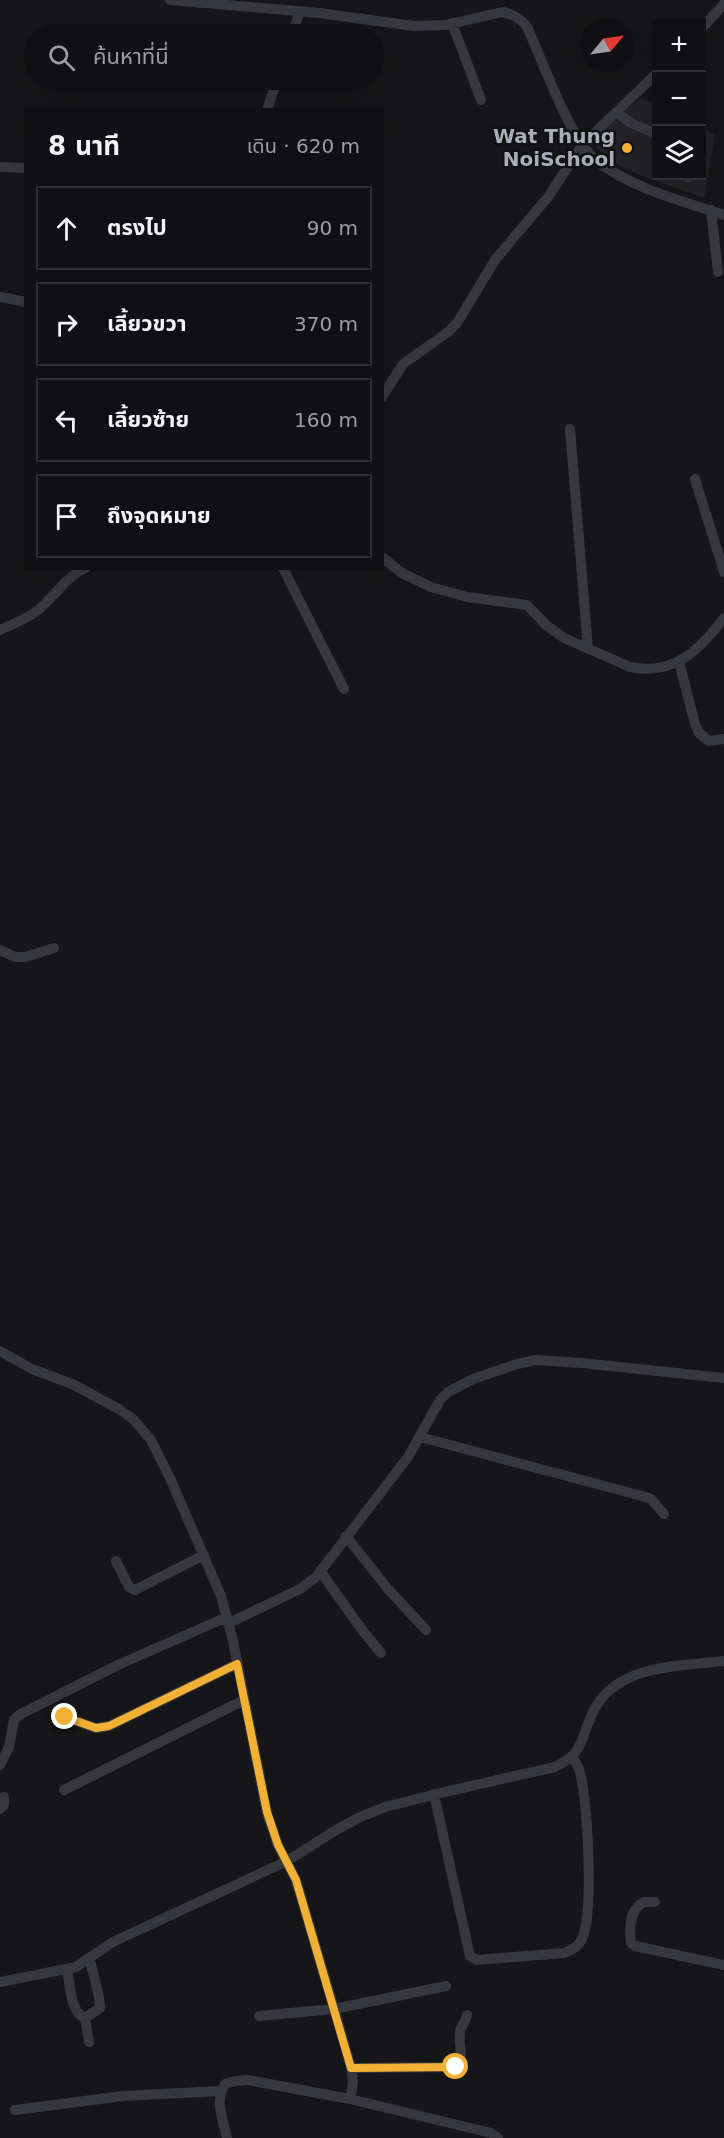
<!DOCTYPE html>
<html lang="th">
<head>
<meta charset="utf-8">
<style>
  :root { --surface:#101012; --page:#1e1e20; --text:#f1f3f6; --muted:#9c9d9f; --line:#303032 }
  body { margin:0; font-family:"DejaVu Sans","Noto Sans Thai",sans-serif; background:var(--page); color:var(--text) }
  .controls { position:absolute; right:18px; top:18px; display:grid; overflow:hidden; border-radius:0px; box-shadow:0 6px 24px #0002 }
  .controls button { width:54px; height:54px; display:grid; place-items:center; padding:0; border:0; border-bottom:2px solid var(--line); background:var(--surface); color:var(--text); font:30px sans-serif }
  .compass { position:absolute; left:580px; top:18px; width:54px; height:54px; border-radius:50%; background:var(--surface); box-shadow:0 6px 24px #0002; rotate:61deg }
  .stop { position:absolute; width:18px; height:18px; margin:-14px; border:4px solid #f2b134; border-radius:50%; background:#fff }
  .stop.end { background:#f2b134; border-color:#fff; box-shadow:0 2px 6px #0008 }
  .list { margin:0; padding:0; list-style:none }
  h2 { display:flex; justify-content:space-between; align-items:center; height:78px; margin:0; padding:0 24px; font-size:26px }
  h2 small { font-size:20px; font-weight:400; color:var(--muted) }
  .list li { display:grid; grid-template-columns:39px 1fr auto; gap:18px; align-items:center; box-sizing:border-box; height:84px; margin:0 12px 12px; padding:0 12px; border:2px solid var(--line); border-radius:0px }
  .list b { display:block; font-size:22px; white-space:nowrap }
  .list em { font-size:20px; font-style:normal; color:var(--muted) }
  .icon { flex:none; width:33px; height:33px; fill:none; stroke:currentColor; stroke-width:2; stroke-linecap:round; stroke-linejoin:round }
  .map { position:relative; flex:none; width:724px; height:2138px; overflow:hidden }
  .search { position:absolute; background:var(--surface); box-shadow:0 6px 24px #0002; left:24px; top:24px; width:360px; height:66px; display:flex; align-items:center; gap:15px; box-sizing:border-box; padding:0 21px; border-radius:33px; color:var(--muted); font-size:22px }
  .panel { position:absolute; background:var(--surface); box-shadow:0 6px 24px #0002; left:24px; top:108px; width:360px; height:462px; border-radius:0px }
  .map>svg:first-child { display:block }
</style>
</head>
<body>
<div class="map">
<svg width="724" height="2138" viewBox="0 0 724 2138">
  <rect width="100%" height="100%" fill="#161618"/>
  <path fill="#222225" d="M641,98L656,106V176H702V128L715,135L704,198L647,178L622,167L605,156L590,141Z"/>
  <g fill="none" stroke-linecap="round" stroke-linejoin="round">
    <path stroke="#37383d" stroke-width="10" d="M170,0L319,13L414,26L446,25L502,12C512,14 521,18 527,27C543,61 569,139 597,161C631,188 683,201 724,215
      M452,23L481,100
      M702,28L724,4
      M292,34L300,11
      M267,110L277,80
      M617,112L629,122L656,134
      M0,167L26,168
      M688,177V176
      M711,210L718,272
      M0,297L26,302
      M382,397L403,364L448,332L457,323L495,260L548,197L583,144L656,74
      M570,429L588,649
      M695,479L724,572
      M382,557L402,573L431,587L467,597L527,605L546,625L564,638L630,667C675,676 699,650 724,618
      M283,568L344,689
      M0,630C13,624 27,619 38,610C54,597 66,577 85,568
      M679,662L695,724L699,733L709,741L724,739
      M0,950L15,957H25L54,948
      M0,1351L32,1369L72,1384L119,1409L133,1419L151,1440L170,1478L221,1596L233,1641L267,1813L278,1845L296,1880L340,2029L352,2071L353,2083L350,2099
      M420,1437L642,1496L651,1499L664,1514
      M346,1536L388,1589L426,1630
      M116,1561L129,1587L135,1590L204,1555
      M320,1571L363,1631L381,1653
      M229,1623L300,1589L316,1577L408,1457L440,1400L448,1392L473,1379L517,1364L536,1360L582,1363L724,1378
      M65,1717L96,1728L109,1726L237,1664
      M0,1765L9,1747L14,1720L19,1715L118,1665L227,1617
      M64,1790L244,1700
      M434,1794L470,1956L477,1960L564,1953C572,1950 578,1947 582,1939C594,1913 588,1797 579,1769C577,1764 575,1761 572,1757
      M0,1809L4,1805V1797
      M655,1902H644C629,1910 629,1928 631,1943L635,1946L724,1965
      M67,1969C70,1983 70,2013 85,2018
      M0,1982L76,1967L113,1942L130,1934L287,1861L336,1830L360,1817L385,1807L449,1791L555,1767C587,1752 580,1735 595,1708C620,1664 680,1666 724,1661
      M259,2016L334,2009L446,1986
      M89,2042L85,2018L100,2008C100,1991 92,1975 90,1958
      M351,2068L456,2067C466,2056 456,2040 461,2028C464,2023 466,2021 467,2015
      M15,2110L123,2096L220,2091
      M227,2138C223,2120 214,2100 225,2084L236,2081L248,2080L350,2099L491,2133L498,2138"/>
  </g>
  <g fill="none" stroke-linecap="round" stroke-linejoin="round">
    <path stroke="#f2b134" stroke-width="8" d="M65,1717L96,1728L109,1726L237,1664L267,1812L278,1845L296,1880L351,2068L456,2067"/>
  </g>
  <circle fill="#f2b134" stroke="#111113" stroke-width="2" cx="627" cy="148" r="6"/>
  <g text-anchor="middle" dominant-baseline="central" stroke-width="5" stroke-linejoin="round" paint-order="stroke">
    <g font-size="20" font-weight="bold" fill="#a8adb8" stroke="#111113" text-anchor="end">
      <text x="615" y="136">Wat Thung<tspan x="615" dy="23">NoiSchool</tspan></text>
    </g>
  </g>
</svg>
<div class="controls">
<button>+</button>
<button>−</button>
<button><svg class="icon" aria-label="layers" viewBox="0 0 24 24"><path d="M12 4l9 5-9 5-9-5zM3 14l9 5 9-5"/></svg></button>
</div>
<svg class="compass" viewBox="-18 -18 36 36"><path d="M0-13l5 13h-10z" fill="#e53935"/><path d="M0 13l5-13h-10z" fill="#9c9d9f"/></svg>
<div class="stop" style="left:456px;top:2067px"></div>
<div class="stop end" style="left:65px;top:1717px"></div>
<div class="search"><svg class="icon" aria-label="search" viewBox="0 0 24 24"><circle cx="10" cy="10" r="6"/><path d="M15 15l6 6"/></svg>ค้นหาที่นี่</div>
<section class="panel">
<h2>8 นาที<small>เดิน · 620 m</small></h2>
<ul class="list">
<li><svg class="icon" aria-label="ahead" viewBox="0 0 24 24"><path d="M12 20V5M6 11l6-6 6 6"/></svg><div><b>ตรงไป</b></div><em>90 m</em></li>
<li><svg class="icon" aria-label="right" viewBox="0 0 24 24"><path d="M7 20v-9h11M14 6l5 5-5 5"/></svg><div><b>เลี้ยวขวา</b></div><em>370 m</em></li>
<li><svg class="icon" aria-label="left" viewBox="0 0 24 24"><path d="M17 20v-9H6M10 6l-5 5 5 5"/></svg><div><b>เลี้ยวซ้าย</b></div><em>160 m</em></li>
<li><svg class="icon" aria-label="arrive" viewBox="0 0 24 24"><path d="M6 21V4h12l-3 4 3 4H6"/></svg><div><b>ถึงจุดหมาย</b></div></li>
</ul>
</section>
</div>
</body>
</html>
